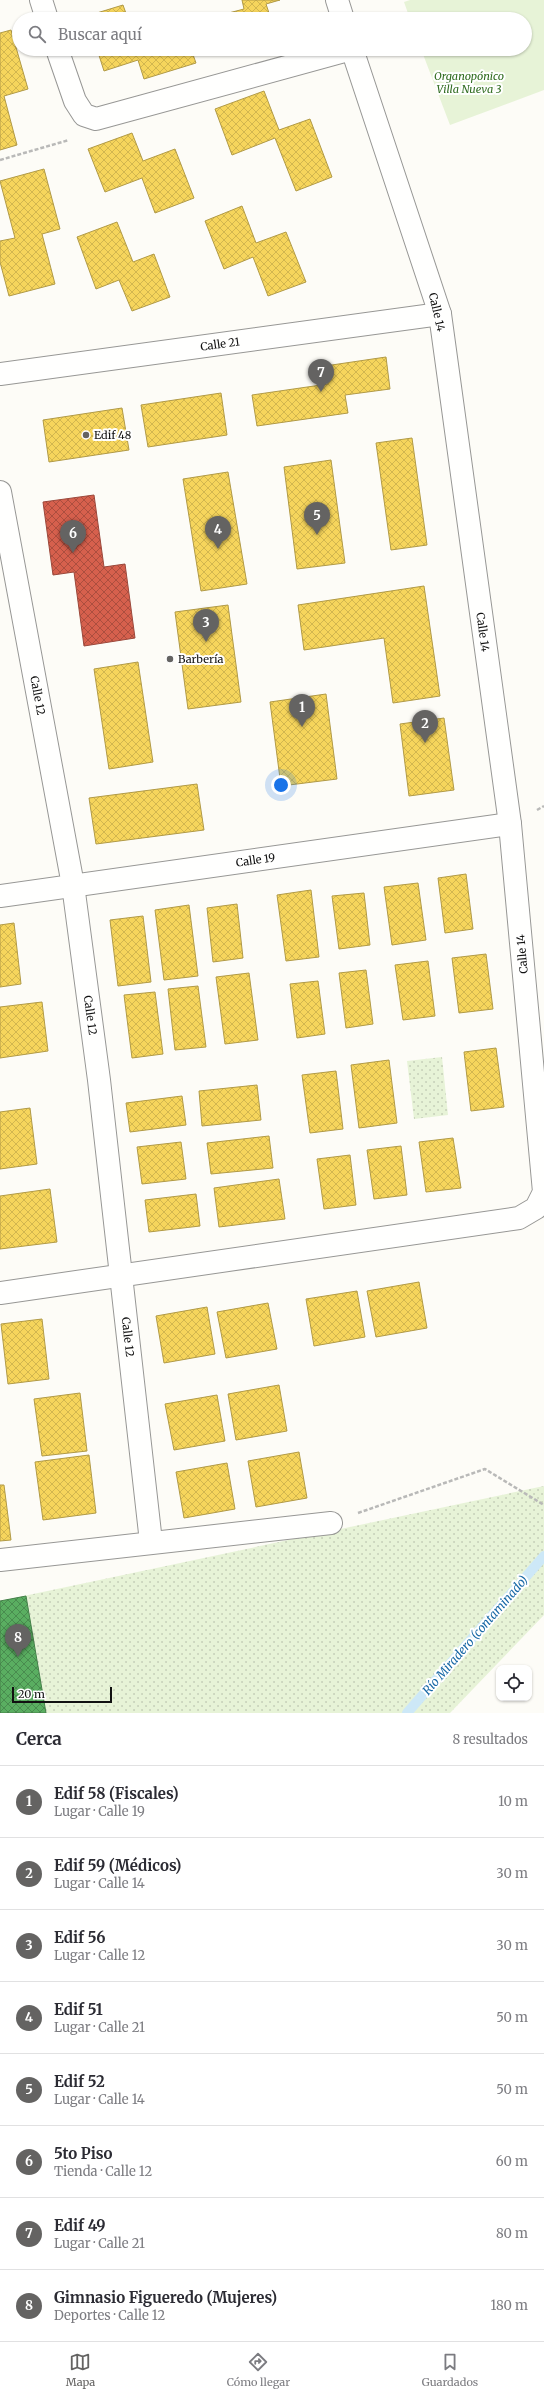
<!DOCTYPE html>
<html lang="es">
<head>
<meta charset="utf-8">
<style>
  :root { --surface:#fff; --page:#f2f2f3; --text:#2b2b33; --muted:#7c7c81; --line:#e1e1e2; --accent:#646362 }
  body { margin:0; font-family:Merriweather,serif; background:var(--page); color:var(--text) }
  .controls { position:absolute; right:12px; bottom:12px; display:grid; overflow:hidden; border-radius:8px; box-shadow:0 1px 3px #0004 }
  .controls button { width:36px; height:36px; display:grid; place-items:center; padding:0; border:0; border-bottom:1px solid var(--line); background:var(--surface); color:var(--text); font:20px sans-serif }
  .scale { position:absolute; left:12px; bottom:10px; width:100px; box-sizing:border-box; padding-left:4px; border:2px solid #111; border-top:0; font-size:11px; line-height:14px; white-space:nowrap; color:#111; -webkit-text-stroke:3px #fff; paint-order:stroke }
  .you { position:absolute; left:281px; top:785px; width:14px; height:14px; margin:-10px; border:3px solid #fff; border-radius:50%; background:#1a73e8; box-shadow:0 0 0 6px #1a73e833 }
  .badge { display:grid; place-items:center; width:26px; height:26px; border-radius:50%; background:var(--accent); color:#fff; font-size:13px; font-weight:700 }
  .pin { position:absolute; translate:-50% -33px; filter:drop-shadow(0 1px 2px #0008) }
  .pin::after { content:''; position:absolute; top:21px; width:14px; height:12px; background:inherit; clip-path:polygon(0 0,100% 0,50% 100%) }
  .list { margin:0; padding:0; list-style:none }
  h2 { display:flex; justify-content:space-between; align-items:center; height:52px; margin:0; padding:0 16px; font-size:17px }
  h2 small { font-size:13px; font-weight:400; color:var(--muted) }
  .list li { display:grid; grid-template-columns:26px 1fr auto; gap:12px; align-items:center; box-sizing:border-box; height:72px; padding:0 16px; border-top:1px solid var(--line) }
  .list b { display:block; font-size:15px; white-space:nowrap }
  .list p { margin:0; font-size:13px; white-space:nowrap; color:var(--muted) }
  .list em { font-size:13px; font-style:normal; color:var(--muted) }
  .icon { flex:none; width:22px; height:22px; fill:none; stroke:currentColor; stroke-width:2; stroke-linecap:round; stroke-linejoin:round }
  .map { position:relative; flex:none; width:544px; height:1713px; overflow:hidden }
  .search { position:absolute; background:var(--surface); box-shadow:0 1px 3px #0004; left:12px; right:12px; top:12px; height:44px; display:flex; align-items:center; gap:10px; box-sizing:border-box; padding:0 14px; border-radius:22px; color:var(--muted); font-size:15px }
  .sheet { height:628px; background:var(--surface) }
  nav { display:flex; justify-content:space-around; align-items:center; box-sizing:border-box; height:56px; border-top:1px solid var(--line); background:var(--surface); font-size:11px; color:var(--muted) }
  nav a { display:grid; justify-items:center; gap:2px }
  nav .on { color:var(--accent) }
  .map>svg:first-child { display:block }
</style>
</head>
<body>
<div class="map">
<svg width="544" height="1713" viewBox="0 0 544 1713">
  <defs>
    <pattern id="grass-dots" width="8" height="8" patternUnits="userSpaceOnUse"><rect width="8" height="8" fill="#e7f3d7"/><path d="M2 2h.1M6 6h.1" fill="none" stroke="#c5cfb8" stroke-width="1.8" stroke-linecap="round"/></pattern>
    <pattern id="homes-cross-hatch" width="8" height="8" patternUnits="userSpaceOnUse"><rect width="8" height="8" fill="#f6d55c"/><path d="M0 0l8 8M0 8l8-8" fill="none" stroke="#d2b64f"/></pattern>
    <pattern id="shops-cross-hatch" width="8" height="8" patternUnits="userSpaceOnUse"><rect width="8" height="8" fill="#d6604d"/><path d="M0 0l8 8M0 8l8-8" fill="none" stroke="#ac4e3f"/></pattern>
    <pattern id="public-cross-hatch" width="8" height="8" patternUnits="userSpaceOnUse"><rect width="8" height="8" fill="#5aae61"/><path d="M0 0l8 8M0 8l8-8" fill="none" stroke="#498c4f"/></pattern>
  </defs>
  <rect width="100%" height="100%" fill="#fdfcf7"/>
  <path fill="url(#grass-dots)" d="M442,1057L448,1115L414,1119L407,1061Z
    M544,1486V1615L450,1713H0V1601Z"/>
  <path fill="#e7f3d7" d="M410,0H544V90L450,125L421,49H525V19H410L404,2Z"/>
  <path fill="url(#homes-cross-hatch)" stroke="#b19a46" d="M242,0H280L266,4L271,19H218L217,16L244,9Z
    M123,5L128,19H88L87,16Z
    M11,30L28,89L4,96L17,145L0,150V33Z
    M97,49H191L196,63L144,79L138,60L104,71Z
    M264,91L279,130L310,119L332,177L296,191L275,138L232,155L215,109Z
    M132,133L143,161L175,149L194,198L155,213L142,178L105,192L88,149Z
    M44,169L60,229L42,234L55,284L9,296L0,262V241L15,238L0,181Z
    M242,206L256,243L286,232L306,282L268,296L253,257L224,269L205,221Z
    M117,222L133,262L154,254L170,297L132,311L119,280L96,289L77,237Z
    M386,357L390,389L345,395L348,413L257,426L252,395L328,384L325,366Z
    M221,393L227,435L148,447L141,405Z
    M122,408L129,450L49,462L43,420Z
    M412,438L427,545L391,550L376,443Z
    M331,460L345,563L297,569L284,467Z
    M228,472L247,584L201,591L183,479Z
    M424,586L440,696L393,703L384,638L304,650L298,605Z
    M228,605L241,702L188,709L175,612Z
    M138,662L153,762L109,769L94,669Z
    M326,694L337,779L281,786L270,702Z
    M444,718L454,790L409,796L400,724Z
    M197,784L204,830L96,844L89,798Z
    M466,874L473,929L445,933L438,878Z
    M418,883L426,940L392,945L384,887Z
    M311,890L319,957L286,961L277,895Z
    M364,893L370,945L339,949L332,896Z
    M237,904L243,958L213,962L207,908Z
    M189,905L198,976L164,980L155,910Z
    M143,916L151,982L118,986L110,920Z
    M14,923L21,984L0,987V925Z
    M486,954L493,1009L459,1013L452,958Z
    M428,961L435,1016L403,1020L395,965Z
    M366,970L373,1024L346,1028L339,973Z
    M249,973L258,1040L225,1044L216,977Z
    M318,981L325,1034L297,1038L290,984Z
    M198,986L206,1047L175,1050L168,989Z
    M155,992L163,1054L132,1058L124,995Z
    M42,1002L48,1051L0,1058V1007Z
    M496,1048L504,1107L471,1111L464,1052Z
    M389,1060L397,1123L359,1128L351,1065Z
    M336,1071L343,1129L310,1133L302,1075Z
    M257,1085L261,1120L202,1126L199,1091Z
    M182,1096L186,1125L130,1132L126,1103Z
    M30,1108L37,1164L0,1169V1112Z
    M269,1136L273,1168L211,1174L207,1143Z
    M453,1138L461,1188L426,1192L419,1142Z
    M181,1142L186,1179L142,1184L137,1147Z
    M401,1146L407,1195L374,1199L367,1150Z
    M350,1155L356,1205L324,1209L317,1159Z
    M279,1179L285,1219L219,1227L214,1188Z
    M50,1189L57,1242L0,1249V1196Z
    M196,1194L200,1226L149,1232L145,1200Z
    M419,1282L427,1328L376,1337L367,1291Z
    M357,1291L365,1337L314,1346L306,1299Z
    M268,1303L277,1349L226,1358L217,1312Z
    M207,1307L215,1354L164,1363L156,1316Z
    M42,1319L49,1379L8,1384L1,1324Z
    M279,1385L287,1431L236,1440L228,1394Z
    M80,1393L87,1451L42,1456L34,1399Z
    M217,1395L225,1441L174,1450L165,1404Z
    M299,1452L307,1498L256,1507L248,1461Z
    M89,1455L96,1513L43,1520L35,1462Z
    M227,1463L235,1509L184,1518L176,1472Z
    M0,1485H4L11,1540L0,1541Z"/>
  <path fill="url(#shops-cross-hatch)" stroke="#9b483b" d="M94,495L104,567L125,564L135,638L84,646L74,572L53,575L43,502Z"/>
  <path fill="url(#public-cross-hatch)" stroke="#447f49" d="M26,1596L46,1713H0V1601Z"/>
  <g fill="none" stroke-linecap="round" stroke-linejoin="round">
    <path stroke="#cde8f7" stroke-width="10" d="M407,1713L544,1556"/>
    <g stroke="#979795" stroke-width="24">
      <g id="minor">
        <path d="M41,0L47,19"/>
        <path d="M337,0L343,19"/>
        <path d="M57,49L75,101L84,115L96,119L352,49"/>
        <path id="s1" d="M0,374L440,314"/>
        <path id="s2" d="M0,492L73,885L99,1080L151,1542"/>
        <path id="s3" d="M0,896L510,824"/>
        <path d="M0,1293L519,1218L536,1208L544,1192L510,824L440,314L352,49"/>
        <path d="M0,1560L331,1523"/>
      </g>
    </g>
    <path stroke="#b9b9b8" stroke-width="2.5" stroke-dasharray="4 2" stroke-linecap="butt" d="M0,160L69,140
      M537,810L544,806
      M358,1513L485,1469L544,1505"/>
    <use href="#minor" stroke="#fffffe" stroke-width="22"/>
  </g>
  <g fill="#646362" stroke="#fff" stroke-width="1.5">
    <circle cx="86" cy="435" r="4"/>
    <circle cx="170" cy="659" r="4"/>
  </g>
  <g text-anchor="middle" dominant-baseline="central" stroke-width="4" stroke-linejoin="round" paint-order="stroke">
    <g font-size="11" font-style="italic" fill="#2f6b1f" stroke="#fff">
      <text x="469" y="76">Organopónico<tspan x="469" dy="13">Villa Nueva 3</tspan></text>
    </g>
    <g font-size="11" fill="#111" stroke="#fff">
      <text transform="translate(437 312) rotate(77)">Calle 14</text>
      <text stroke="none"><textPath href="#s1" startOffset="222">Calle 21</textPath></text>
      <text transform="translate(483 632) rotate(82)">Calle 14</text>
      <text stroke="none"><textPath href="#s2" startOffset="207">Calle 12</textPath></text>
      <text stroke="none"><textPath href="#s3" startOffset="258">Calle 19</textPath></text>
      <text transform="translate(522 954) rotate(-95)">Calle 14</text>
      <text stroke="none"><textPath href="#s2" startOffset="531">Calle 12</textPath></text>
      <text stroke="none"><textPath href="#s2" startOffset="855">Calle 12</textPath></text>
    </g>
    <g font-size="11" fill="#111" stroke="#fff" text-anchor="start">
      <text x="94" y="435">Edif 48</text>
      <text x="178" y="659">Barbería</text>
    </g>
    <g font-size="12" font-style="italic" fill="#1768a6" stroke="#fff">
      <text transform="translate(475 1635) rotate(-49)">Río Miradero (contaminado)</text>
    </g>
  </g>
</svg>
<div class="controls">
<button><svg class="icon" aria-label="locate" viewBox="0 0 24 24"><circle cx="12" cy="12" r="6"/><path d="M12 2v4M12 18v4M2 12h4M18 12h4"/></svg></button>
</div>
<div class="scale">20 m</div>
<div class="you"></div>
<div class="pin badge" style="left:302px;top:727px">1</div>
<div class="pin badge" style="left:425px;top:743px">2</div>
<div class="pin badge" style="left:206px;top:642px">3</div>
<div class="pin badge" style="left:218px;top:549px">4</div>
<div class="pin badge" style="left:317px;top:535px">5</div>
<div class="pin badge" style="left:73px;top:553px">6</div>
<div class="pin badge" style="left:321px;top:392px">7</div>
<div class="pin badge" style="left:18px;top:1657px">8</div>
<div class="search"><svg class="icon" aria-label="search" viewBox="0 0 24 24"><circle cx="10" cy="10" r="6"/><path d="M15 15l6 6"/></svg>Buscar aquí</div>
</div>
<section class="sheet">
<h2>Cerca<small>8 resultados</small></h2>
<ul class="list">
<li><span class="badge">1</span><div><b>Edif 58 (Fiscales)</b><p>Lugar · Calle 19</p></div><em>10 m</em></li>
<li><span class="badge">2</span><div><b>Edif 59 (Médicos)</b><p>Lugar · Calle 14</p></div><em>30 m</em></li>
<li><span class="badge">3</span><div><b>Edif 56</b><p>Lugar · Calle 12</p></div><em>30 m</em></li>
<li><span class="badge">4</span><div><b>Edif 51</b><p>Lugar · Calle 21</p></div><em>50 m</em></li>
<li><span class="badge">5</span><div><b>Edif 52</b><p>Lugar · Calle 14</p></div><em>50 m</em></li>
<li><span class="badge">6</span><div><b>5to Piso</b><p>Tienda · Calle 12</p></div><em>60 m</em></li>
<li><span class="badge">7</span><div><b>Edif 49</b><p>Lugar · Calle 21</p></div><em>80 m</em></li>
<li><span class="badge">8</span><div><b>Gimnasio Figueredo (Mujeres)</b><p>Deportes · Calle 12</p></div><em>180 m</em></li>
</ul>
</section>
<nav>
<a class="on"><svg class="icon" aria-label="map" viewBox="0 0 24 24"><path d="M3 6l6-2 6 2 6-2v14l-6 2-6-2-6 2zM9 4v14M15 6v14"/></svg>Mapa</a>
<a><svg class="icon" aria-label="directions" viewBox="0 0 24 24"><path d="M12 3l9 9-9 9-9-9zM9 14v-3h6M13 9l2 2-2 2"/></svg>Cómo llegar</a>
<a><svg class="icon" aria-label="saved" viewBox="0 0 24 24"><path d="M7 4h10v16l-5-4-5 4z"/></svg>Guardados</a>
</nav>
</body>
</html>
